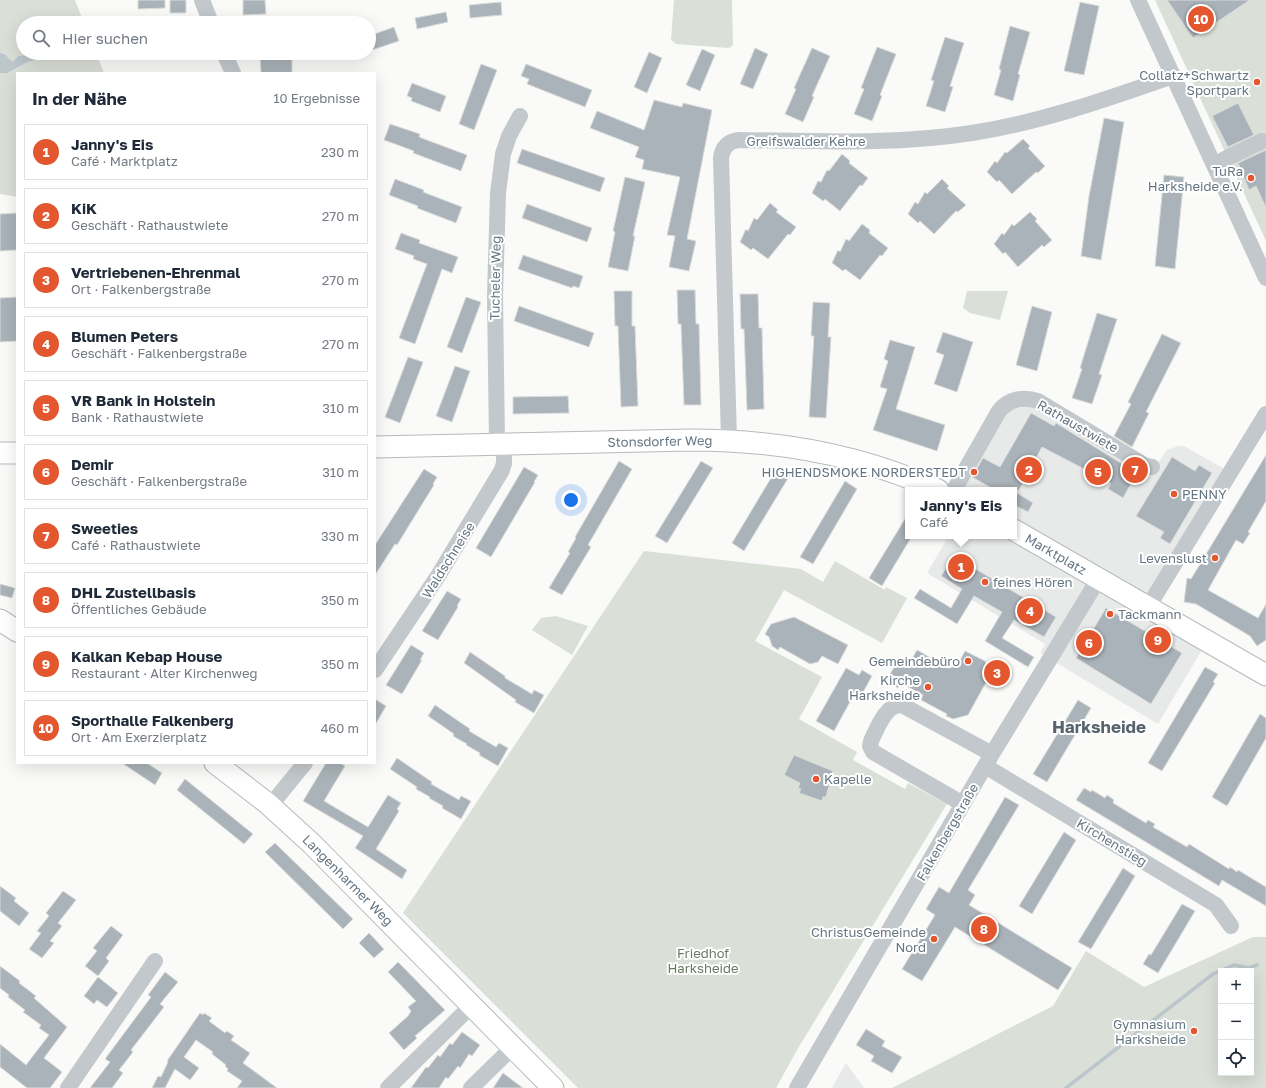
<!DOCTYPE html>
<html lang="de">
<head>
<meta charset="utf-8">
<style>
  :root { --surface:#fff; --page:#f2f2f3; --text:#1f2937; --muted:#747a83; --line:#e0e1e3; --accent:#e4572e }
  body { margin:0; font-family:"Golos Text",sans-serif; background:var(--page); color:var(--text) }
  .controls { position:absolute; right:12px; bottom:12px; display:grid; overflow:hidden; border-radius:0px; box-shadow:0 4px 16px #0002 }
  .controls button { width:36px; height:36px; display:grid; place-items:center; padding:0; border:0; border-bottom:1px solid var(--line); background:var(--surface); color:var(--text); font:20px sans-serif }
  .you { position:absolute; left:571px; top:500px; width:14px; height:14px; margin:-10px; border:3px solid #fff; border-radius:50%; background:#1a73e8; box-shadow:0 0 0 6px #1a73e833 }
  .badge { display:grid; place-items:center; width:26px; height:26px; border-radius:50%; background:var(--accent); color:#fff; font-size:13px; font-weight:700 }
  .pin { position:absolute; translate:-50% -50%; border:2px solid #fff; box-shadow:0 1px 4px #0006 }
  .popup { position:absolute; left:905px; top:487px; width:112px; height:52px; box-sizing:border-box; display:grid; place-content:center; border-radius:0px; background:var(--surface); filter:drop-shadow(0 1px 3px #0005); font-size:13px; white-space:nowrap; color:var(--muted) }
  .popup b { font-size:15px; color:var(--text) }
  .popup::after { content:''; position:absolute; left:50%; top:100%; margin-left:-8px; border:8px solid transparent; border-top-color:var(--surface) }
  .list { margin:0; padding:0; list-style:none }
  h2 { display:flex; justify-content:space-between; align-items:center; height:52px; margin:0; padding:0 16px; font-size:17px }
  h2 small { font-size:13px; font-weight:400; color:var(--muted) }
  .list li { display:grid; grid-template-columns:26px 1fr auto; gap:12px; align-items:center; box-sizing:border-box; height:56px; margin:0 8px 8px; padding:0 8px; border:1px solid var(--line); border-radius:0px }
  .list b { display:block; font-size:15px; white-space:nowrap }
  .list p { margin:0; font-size:13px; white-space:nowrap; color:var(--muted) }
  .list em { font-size:13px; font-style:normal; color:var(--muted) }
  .icon { flex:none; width:22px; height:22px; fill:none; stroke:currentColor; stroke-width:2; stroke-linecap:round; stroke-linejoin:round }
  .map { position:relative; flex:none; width:1266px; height:1088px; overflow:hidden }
  .search { position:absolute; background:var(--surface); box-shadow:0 4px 16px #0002; left:16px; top:16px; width:360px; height:44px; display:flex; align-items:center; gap:10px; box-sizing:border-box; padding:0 14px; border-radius:22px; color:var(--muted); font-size:15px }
  .panel { position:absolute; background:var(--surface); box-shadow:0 4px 16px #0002; left:16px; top:72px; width:360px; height:692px; border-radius:0px }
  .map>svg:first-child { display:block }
</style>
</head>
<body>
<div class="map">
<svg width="1266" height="1088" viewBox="0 0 1266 1088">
  <rect width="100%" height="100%" fill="#fafaf8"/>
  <path fill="#e8e9e9" d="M1020,399L1158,463L1167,450L1178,446H1184L1228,471L1145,607L1206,643L1158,724L1040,653L1045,644L927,573L949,536H1014V490H955L1000,412Z
    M846,1063L864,1088H832Z"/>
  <path fill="#dadfd7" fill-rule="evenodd" d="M0,0H75L84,23H23V53H96L104,73H17V197L0,194Z
    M674,0H732L733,45L729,48L676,44L671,40Z
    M1155,0H1266V241Z
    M967,291H1008L1000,320L970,313L963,308Z
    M644,551L801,569L823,582L835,561L885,590L886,587L907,598L882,643L784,590L755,641L822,677L799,719L857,752L853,760L905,789L908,783L947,804L797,1050L776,1088H578L403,913Z
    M556,616L588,626L572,655L532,630L541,618Z
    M1253,937H1266V1088H892L1053,1006L1086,951L1144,987ZM1221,971H1251V1073H1221Z"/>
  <path fill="#bbc7cb" d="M0,53L4,54L13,62L18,56L33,55L35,57L42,53H63L27,62L7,73H0Z"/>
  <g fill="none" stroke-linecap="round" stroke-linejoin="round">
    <path stroke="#bbc7cb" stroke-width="3.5" d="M1066,1088L1213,974L1234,965L1249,968L1257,965"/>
  </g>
  <path fill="#aab3b9" stroke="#dcdcda" d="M138,0H165V8L138,9Z
    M170,0H186V13H170Z
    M243,0H265L266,14L243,15Z
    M1167,0H1250L1193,38Z
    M501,2L502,15L470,18L469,5Z
    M1080,2L1099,6L1084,75L1064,71Z
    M446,12L448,22L417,29L415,18Z
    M1010,26L1030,32L1018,74L1020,75L1013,101L994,95L1001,70L999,69Z
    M394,27L399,41L369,51V36Z
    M945,37L964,43L950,86L953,87L945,112L926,106L934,81L931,80Z
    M877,47L896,54L880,95L882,96L872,121L854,114L864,89L861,88Z
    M755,48L768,54L753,89L740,84Z
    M812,48L830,56L812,96L814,97L803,122L785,114L796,89L794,88Z
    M702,49L715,55L700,91L686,85Z
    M649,52L662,58L647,93L634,87Z
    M260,53H292V73H261Z
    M481,64L497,70L474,130L459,124Z
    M526,64L592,90L585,107L527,84L529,79L521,76Z
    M412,83L446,96L440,112L411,101L412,98L407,96Z
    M654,100L682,107L683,103L712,110L687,239L696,241L689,271L669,267L675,236L667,235L680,177L642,169L644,160L635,157L639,147L590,128L597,111L644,130Z
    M1238,103L1254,135L1228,147L1212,116Z
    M1104,118L1124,122L1101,260L1081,256L1089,196Z
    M390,124L420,134L419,137L467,155L461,171L413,153L414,151L384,140Z
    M1023,139L1030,146L1028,148L1045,166L1038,173L1036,172L1012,194L999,180L997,182L987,172L995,161L997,163L1005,152L1007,153Z
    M522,149L605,178L600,192L517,163Z
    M1266,150V208L1256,186L1249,190L1238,163Z
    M842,154L850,161L849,163L868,178L862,186L860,185L840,211L825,199L823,201L812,193L818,181L821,182L827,170L829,171Z
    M1164,175L1184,177L1175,269L1155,266Z
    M625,177L645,182L633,236H635L628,271L608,267L615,232L613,231Z
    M395,179L424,190L423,192L462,207L456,223L417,208L418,206L389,195Z
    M942,179L949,186L947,188L966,205L958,212L956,211L934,234L920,221L918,223L908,214L915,202L918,204L925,192L927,194Z
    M770,203L778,210L776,212L796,227L790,235L788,234L768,259L753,248L751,250L740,242L746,229L748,231L754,218L757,220Z
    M527,204L592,228L587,242L522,218Z
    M1030,212L1037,219L1035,221L1052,240L1044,247L1042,245L1018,267L1005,252L1003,254L994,244L1002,233L1004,235L1012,224L1014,226Z
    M17,213V250L0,251V214Z
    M862,224L870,230L869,233L888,248L882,256L880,255L860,280L845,269L843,271L832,263L838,250L840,252L846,239L849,241Z
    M401,233L420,240L419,243L458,257L452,273L442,269L415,344L399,338L427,264L413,259L414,256L395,249Z
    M523,255L583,276L579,288L573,286L572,288L518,269Z
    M677,290H695L696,324H699L701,405H684L681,324H678Z
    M614,291H632V326H635L638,406L621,407L618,326H615Z
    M740,294H758L759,328H762L764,409L747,410L744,329H741Z
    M17,297V341L0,342V298Z
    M466,297L481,302L462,353L447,347Z
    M813,302L830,303L828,337H831L826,418L809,417L814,336H811Z
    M519,306L594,333L589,347L514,321Z
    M1032,306L1052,312L1037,371L1016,365Z
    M1097,313L1117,319L1099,374L1102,375L1092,404L1072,398L1082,369L1080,368Z
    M943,332L973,342L957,392L934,384L944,355L936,352Z
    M1162,334L1181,343L1146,412L1149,413L1132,447L1114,436L1131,404L1128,402Z
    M890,340L915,347L896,409L945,425L937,451L873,430L887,389L880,387L888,361L884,359Z
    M408,357L423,362L400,423L385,417Z
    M455,366L470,371L452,422L436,416Z
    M568,396L569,413L513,414V397Z
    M1031,413L1054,426L1056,423L1137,473L1123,498L1108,489L1111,483L1042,447L1019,490H995L972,477L983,458L1000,467Z
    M1266,455V501L1248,532L1250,533L1243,544L1236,540L1208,590L1258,618L1266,604V640L1257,646L1250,636L1196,604L1184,602L1187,578L1191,579Z
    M1172,457L1195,471L1199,465L1212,473L1170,544L1160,538L1164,532L1136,516Z
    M619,461L632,469L588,545L591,547L562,595L549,588L570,553L568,552L576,538L575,537Z
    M701,461L713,468L667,543L655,536Z
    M524,467L538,475L534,482H535L491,557L476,548Z
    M777,468L790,475L744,551L732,543Z
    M424,469L437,477L433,484L434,485L397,545L395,544L375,575V545Z
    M845,481L857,489L813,564L800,557Z
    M1014,491L1033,503L1028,512L1014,505Z
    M908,514V536H912L882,586L869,578Z
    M954,556L1056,617L1044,637L1014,620L1002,638L1034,657L1028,667L985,641L1002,612L974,596L957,624L914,598L920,589L951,608L962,589L941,576Z
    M0,584L15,588L12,598L0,595Z
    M447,591L461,599L457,606L458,607L438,640L422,631Z
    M1106,608L1182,653L1151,704L1076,658Z
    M794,617L848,645L838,664L822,656L818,662L810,664L780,647L778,650L772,646L769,637L765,634L771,624Z
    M411,645L424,653L420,660H422L402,694L386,685Z
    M917,650L948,668L957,666L965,651L985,661L989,677L968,715L953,719L946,716L947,714L921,700L923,695L901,683L898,688L886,681L899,659L909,664Z
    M470,652L505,676V678L532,694L534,690L544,695L534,713L515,702L516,700L464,663Z
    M1205,667L1218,674L1213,682L1215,683L1162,771L1148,763Z
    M846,668L859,675L862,670L872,676L862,694L856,691L834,731L816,721Z
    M375,699L386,706L375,725Z
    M1078,700L1091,708L1047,782L1033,774Z
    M435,705L470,729L469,731L496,747L499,743L508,748L498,766L479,755L480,753L466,745L467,744L453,736L454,734L428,716Z
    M1260,714L1266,718V738L1227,806L1212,797Z
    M794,755L833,771L826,797H823L822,801L799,793L801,789L798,788L800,783L784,775Z
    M397,758L432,782L431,784L459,800L461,796L471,801L461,819L442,808L443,806L429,798L430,797L416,789L417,787L390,769Z
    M122,763H147L162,773L155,785Z
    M326,763H340L345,766L324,801L368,827L388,795L401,803L397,809L399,811L376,849L407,870L402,879L355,848L363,836L303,801Z
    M185,779L253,834L244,844L177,790Z
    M1084,788L1091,792L1092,790L1105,798L1107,795L1114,800L1113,803L1146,823L1148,820L1155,824L1153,827L1187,847L1189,844L1229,869L1230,867L1237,872L1238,870L1266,887V906L1222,880L1219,886L1076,800Z
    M1005,797L1019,805L968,890L975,895L969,905L1072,968L1058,990L955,927L922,981L902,969L935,915L926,909L939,887L949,893Z
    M1064,832L1076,840L1032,914L1019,906Z
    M275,843L353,919L343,929L265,852Z
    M1123,868L1135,876L1091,949L1078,942Z
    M0,886L16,898L14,901L29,913L19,926L0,911Z
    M63,891L76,900L58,923L62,926L50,941L54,943L42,958L29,949L41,933L37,931L49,916L46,913Z
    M1182,904L1195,911L1158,973L1143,964L1149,954L1151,955Z
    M111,926L123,935L106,958L109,961L98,976L85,966L97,951L93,948Z
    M369,933L384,949L374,958L359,943Z
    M398,962L445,1010L415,1036L417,1038L404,1050L389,1033L408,1016L411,1011L408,1007L416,1001L388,972Z
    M0,966L20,981L19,983L36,996L34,998L67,1027L44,1058L62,1072L50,1088H27L0,1067V1044L26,1065L49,1035L39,1028L41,1025L23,1012L25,1010L8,997L9,995L0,988Z
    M165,972L178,982L160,1004L164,1007L131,1050L133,1052L119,1070L123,1073L112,1088H90L110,1062L105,1059L151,997L148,995Z
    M98,977L118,993L107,1007L97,1000L94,1004L84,996Z
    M200,1013L203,1015L204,1013L212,1018L209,1021L225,1033L227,1031L234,1036L231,1040L250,1053L243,1063L277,1088H237L242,1081L227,1071L228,1069L225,1066L226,1065L212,1054L213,1052L196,1040L184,1057L199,1068L190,1080L175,1069L165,1088H152L158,1076L161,1077L168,1062L167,1061Z
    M866,1029L885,1041L882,1046L902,1057L892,1073L871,1061L874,1056L856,1045Z
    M462,1032L480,1045L472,1056L469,1054L460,1068L458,1066L448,1079L446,1077L439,1088H411L426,1067L428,1068L438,1055L440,1057L450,1043L452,1045Z
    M503,1073L523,1088H493Z"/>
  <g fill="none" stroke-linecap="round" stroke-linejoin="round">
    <g stroke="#b5babe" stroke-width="23">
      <path id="major" d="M375,447L691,440C777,440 859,454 938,490
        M0,453H17
        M1014,530L1266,675
        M0,620L17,631
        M215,763L267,803L312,844L553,1088"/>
    </g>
    <path stroke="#c3c8cc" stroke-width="16" d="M202,0L211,23
      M1138,0L1266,278
      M224,53L233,73
      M1223,160L1262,141
      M729,440L721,158C722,148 728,141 739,140C816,141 895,145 972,133C1042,122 1107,99 1173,76
      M497,444L495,296L498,193L503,154L509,136L520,116
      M954,490L999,411C1009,399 1023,396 1038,401L1146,466L1152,467
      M1148,607L1266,414
      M375,670L438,576L502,470L504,463V444
      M985,766L1216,905L1231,926
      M963,804L873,752L870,746L871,741C877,729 886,703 902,705L992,754
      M270,806L305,763
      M68,1088L155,961
      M388,1088L472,1005
      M471,1088L513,1047
      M797,1088L992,754L1099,578"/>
    <use href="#major" stroke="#fff" stroke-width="21"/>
  </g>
  <g fill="#e4572e" stroke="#fff" stroke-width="1.5">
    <circle cx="1257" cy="82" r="4"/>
    <circle cx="1251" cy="178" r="4"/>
    <circle cx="974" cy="472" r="4"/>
    <circle cx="1174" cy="494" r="4"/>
    <circle cx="1215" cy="558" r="4"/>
    <circle cx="985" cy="582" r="4"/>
    <circle cx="1110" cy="614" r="4"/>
    <circle cx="968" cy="661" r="4"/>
    <circle cx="928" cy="687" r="4"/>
    <circle cx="816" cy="779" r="4"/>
    <circle cx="934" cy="939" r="4"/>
    <circle cx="1194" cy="1031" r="4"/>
  </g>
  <g text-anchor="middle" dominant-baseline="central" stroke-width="4" stroke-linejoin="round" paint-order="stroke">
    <g font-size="13" fill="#657683" stroke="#fff" text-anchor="end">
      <text x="1249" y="75">Collatz+Schwartz<tspan x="1249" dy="15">Sportpark</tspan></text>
      <text x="1243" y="171">TuRa<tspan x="1243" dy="15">Harksheide e.V.</tspan></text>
      <text x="966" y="472">HIGHENDSMOKE NORDERSTEDT</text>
      <text x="1182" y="494" text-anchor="start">PENNY</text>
      <text x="1207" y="558">Levenslust</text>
      <text x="993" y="582" text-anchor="start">feines Hören</text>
      <text x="1118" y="614" text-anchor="start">Tackmann</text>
      <text x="960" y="661">Gemeindebüro</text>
      <text x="920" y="680">Kirche<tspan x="920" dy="15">Harksheide</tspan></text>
      <text x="824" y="779" text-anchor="start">Kapelle</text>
      <text x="926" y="932">ChristusGemeinde<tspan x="926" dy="15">Nord</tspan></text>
      <text x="1186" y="1024">Gymnasium<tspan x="1186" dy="15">Harksheide</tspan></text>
    </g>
    <g font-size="13" fill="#657683" stroke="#fff">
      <text x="806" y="141">Greifswalder Kehre</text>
      <text transform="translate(495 278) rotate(-89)">Tucheler Weg</text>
      <text transform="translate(1078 426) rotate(30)">Rathaustwiete</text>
      <text transform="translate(660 441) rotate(-1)">Stonsdorfer Weg</text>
      <text transform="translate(1056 554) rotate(30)">Marktplatz</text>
      <text transform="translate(448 560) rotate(-58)">Waldschneise</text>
      <text transform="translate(947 832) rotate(-60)">Falkenbergstraße</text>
      <text transform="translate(1112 842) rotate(31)">Kirchenstieg</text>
      <text transform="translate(348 880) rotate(45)">Langenharmer Weg</text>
    </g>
    <g font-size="13" fill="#687a64" stroke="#fff">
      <text x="703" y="953">Friedhof<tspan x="703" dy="15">Harksheide</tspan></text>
    </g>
    <g font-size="17" font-weight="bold" fill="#57646e" stroke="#fff">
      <text x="1099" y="726">Harksheide</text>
    </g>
  </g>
</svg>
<div class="controls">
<button>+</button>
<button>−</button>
<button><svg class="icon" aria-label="locate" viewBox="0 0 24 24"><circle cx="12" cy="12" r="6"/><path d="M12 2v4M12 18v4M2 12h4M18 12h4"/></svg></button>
</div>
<div class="you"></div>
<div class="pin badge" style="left:961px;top:567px">1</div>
<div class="popup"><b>Janny's Eis</b>Café</div>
<div class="pin badge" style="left:1029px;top:470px">2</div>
<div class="pin badge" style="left:997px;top:673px">3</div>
<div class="pin badge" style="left:1030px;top:611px">4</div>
<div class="pin badge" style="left:1098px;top:472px">5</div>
<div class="pin badge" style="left:1089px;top:643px">6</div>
<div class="pin badge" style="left:1135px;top:470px">7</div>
<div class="pin badge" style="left:984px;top:929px">8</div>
<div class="pin badge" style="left:1158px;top:640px">9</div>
<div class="pin badge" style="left:1201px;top:19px">10</div>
<div class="search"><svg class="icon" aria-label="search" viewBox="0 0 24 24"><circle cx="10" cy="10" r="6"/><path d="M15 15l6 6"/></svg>Hier suchen</div>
<section class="panel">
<h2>In der Nähe<small>10 Ergebnisse</small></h2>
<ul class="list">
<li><span class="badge">1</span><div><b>Janny's Eis</b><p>Café · Marktplatz</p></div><em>230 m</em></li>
<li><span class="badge">2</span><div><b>KiK</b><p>Geschäft · Rathaustwiete</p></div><em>270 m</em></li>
<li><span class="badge">3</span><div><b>Vertriebenen-Ehrenmal</b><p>Ort · Falkenbergstraße</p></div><em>270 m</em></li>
<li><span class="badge">4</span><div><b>Blumen Peters</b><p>Geschäft · Falkenbergstraße</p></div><em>270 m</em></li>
<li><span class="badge">5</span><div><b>VR Bank in Holstein</b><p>Bank · Rathaustwiete</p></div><em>310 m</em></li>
<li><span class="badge">6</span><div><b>Demir</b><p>Geschäft · Falkenbergstraße</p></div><em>310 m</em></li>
<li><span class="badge">7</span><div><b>Sweeties</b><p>Café · Rathaustwiete</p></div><em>330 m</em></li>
<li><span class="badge">8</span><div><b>DHL Zustellbasis</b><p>Öffentliches Gebäude</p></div><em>350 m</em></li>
<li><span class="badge">9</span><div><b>Kalkan Kebap House</b><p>Restaurant · Alter Kirchenweg</p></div><em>350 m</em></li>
<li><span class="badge">10</span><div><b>Sporthalle Falkenberg</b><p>Ort · Am Exerzierplatz</p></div><em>460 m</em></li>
</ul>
</section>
</div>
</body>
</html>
